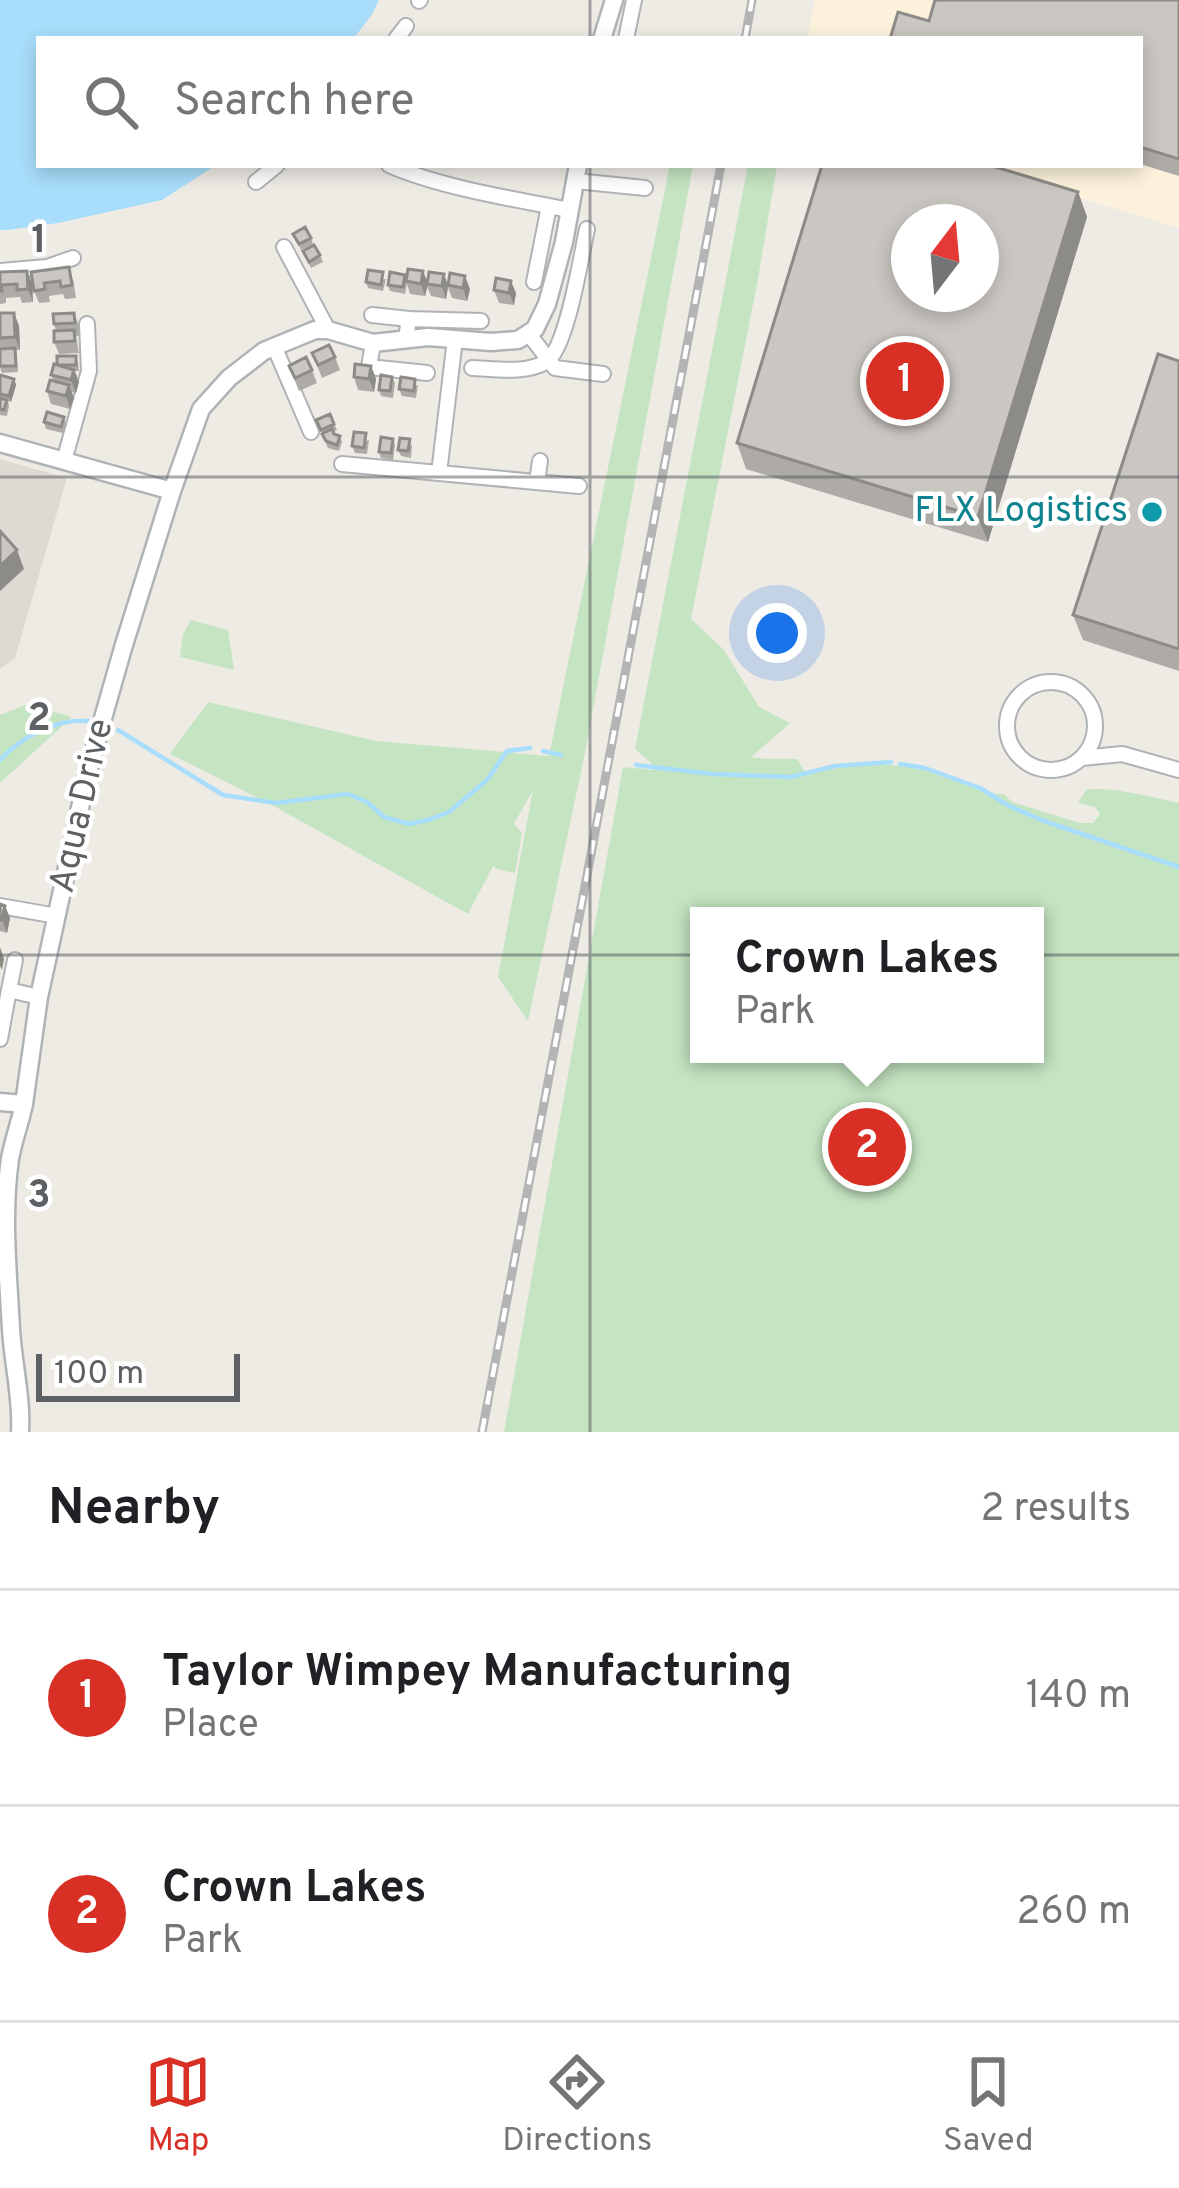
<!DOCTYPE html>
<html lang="en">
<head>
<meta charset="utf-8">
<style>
  :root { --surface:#fff; --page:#f6f6f6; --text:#202124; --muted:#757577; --line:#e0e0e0; --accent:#d93025 }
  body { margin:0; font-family:Overpass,sans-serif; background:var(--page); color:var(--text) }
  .compass { position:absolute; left:891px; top:204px; width:108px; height:108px; border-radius:50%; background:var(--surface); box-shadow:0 6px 18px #0003; rotate:16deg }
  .scale { position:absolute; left:36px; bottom:30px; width:204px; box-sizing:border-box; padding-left:12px; border:6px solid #5d6164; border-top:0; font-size:33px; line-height:42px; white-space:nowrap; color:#5d6164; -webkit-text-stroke:9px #fff; paint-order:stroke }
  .you { position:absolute; left:777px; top:633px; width:42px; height:42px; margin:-30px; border:9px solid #fff; border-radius:50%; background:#1a73e8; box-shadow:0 0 0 18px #1a73e833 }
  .badge { display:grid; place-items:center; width:78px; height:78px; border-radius:50%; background:var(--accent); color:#fff; font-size:39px; font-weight:700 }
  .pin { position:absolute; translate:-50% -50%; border:6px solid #fff; box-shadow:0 3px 12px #0006 }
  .popup { position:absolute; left:690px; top:907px; width:354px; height:156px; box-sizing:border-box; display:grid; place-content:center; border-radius:0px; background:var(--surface); filter:drop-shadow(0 3px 9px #0005); font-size:39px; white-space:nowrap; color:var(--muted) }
  .popup b { font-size:45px; color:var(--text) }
  .popup::after { content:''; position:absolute; left:50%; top:100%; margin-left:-24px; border:24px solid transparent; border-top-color:var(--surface) }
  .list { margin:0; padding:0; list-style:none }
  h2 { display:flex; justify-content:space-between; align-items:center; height:156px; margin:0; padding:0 48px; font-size:51px }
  h2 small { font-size:39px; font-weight:400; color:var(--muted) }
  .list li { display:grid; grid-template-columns:78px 1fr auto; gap:36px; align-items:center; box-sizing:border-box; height:216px; padding:0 48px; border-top:3px solid var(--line) }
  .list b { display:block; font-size:45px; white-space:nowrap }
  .list p { margin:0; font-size:39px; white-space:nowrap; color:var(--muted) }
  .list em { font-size:39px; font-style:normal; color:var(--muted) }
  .icon { flex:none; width:66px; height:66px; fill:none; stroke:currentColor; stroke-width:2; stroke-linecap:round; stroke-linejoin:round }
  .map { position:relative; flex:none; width:1179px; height:1432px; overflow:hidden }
  .search { position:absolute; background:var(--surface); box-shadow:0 6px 18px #0003; left:36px; right:36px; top:36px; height:132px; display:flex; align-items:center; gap:30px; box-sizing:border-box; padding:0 42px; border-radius:0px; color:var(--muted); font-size:45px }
  .sheet { height:588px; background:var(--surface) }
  nav { display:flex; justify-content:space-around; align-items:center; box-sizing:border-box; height:168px; border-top:3px solid var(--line); background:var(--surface); font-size:33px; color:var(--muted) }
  nav a { display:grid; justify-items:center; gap:6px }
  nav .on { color:var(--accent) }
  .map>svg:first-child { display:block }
</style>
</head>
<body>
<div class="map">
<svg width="1179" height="1432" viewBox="0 0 1179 1432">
  <rect width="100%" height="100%" fill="#eeebe5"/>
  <path fill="#fcf2dc" d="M815,0H1179V228L972,165H1140V39H807Z"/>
  <path fill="#dedad3" d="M0,459L67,478L15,658L0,669Z"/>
  <path fill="#c5e5c2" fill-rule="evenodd" d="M670,165H693L584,758L528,1021L498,977L533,790L514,824L522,833L515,873L497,869L493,866L468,914L272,805L170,754L208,702L376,741L549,756Z
    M748,165H777L758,279L691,619L724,650L759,707L790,723L751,757C766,760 781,758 797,759L807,775C855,755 912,765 959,780C982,787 975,794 1004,794L1012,802L1080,823H1093L1100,814L1095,807L1078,803L1086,790C1105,785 1158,798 1179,803V1432H504L623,767L654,770L649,761L635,749ZM699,916H1035V1054H699Z
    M191,620L228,630L234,670L180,657L183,634Z
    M28,704L72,717L0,783V715Z"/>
  <path fill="#a8defb" d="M0,0H379L371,16L353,39H39V165H216L162,200L58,223L8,230H0Z"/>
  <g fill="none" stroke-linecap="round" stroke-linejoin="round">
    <path stroke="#a8defb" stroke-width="4.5" d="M118,730L223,795L276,803L348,794L367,802L384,817L409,824L428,820L449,812L487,780L507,751L530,748
      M543,751L561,755
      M0,760C21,737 57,718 88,721
      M900,764L925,768L980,788L1009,806L1044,821L1179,867
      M636,765L712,774L790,777L835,766L891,762"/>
    <g stroke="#b0b3b6" stroke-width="18">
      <path id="minor" d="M419,1L420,0
        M396,39L406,26
        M626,39L634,0
        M389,165C442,188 514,199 570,210
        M576,181L645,188
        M256,182L277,165
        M284,247L328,330
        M0,271L47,267L73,258
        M534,282L549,206
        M372,315L409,319L406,338
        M409,319L481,321
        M528,333L555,368L603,374
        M373,343L369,367L427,373
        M274,346L311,432
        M472,368C496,369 525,374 546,362C567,349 581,256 587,229
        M64,461L89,371L87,324
        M342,464L439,473L455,339
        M439,473L579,486
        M537,482L540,461
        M1007 726a44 44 0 1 1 88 0a44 44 0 1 1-88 0Z
        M1082,758L1122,754L1179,770
        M0,906L57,916
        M9,990L15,960
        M0,1039L9,990L39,997"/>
    </g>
    <g stroke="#b0b3b6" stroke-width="21">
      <path id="tertiary" d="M602,39L614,0
        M0,443L172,491
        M0,1102L24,1104L39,997L88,771L123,648L172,491L201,409L229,378L264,351L315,330H328L373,343L428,337L491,342L518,340L535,329L547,304L564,242L578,165
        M20,1432C22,1397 13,1364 11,1329C8,1273 2,1214 10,1159C13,1141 20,1123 24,1104"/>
    </g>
    <use href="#minor" stroke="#fff" stroke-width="14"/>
    <use href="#tertiary" stroke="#fff" stroke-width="16"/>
    <g stroke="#b3b4b4" stroke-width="9">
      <path id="rail" d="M745,39L752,0
        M482,1432L721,165"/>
    </g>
    <use href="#rail" stroke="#fff" stroke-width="4.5" stroke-dasharray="14" stroke-linecap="butt"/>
  </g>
  <path fill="#aeaaa6" d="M1179,0V176L1140,164V39L929,21Z
    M1078,192L1087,217L988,542L746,469L737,443Z
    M293,234L311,238L313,244L301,250Z
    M303,251L320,255L323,262L311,268Z
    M423,271L427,282L444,274L448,285L470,289L467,301L452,298L448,287L446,299L431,296L427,286L425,296L410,294L407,284L405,294L390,291L388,285Z
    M0,272L32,283L33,302L22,303L20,297L6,298V303L0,304Z
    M31,272L73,279L76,298L65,299L63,294L49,296L50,302L39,303L34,291Z
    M386,279L383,291L368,288L366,282Z
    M494,290L516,293L514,305L499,303Z
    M14,313L19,326L20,350H16L18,372L2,373L0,367V338Z
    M74,313L79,326V336H76L79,353L59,354L54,342L56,331L54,324Z
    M312,353L335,357L340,370L322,378Z
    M1179,361V671L1083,640L1073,615Z
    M78,362L79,371H75L79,382L76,393L71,392L74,398L70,409L51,404L47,391L54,381L51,375L54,364Z
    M289,366L312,370L317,383L299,391Z
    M371,366L376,379L374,392L358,390L354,377Z
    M0,375L14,379L16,385L11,402L8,401L9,406L7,416L0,415Z
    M392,377L395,383L393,398L381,396L379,390Z
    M418,385L416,398L402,396L399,389Z
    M330,414L337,430L333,432L334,434L340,436L342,442L339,451L328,448L316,420Z
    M64,417L66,423L63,433L46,429L44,422Z
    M393,439L395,445L393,460L381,458L379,452Z
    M369,440L367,454L355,453L352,446Z
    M412,445L411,458L401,456L398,450Z
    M0,904L5,906L10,918L7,933L0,931Z"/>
  <path fill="#8d8b87" d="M1078,192L1087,217L988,542L978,517Z
    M27,271L32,283L33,302L28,289Z
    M423,271L428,284L425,296L421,284Z
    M444,274L448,287L446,299L442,286Z
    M465,276L470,289L467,301L463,288Z
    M511,281L516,293L514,305L509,293Z
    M14,313L19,326L20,350L15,337Z
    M371,366L376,379L374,392L369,379Z
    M74,370L79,382L76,393L71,380Z
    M14,379L16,385L11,402L9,396Z
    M69,385L74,398L70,409L66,396Z
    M17,550L24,569L0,591V566Z
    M5,906L10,918L7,933L2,920Z
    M0,947L4,959L2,970L0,966Z"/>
  <path fill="#cac6c1" stroke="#8d8b87" stroke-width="3" fill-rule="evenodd" d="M935,0H1179V159L1140,147V39H890L898,12L929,21Z
    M822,165H989L1078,192L978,517L737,443ZM909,222H981V294H909Z
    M305,227L311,238L299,244L293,234Z
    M314,245L320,255L309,262L303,251Z
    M69,267L72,285L61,287L60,281L44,283L45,289L34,291L31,272Z
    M408,269L423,271L421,284L406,281Z
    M368,270L383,272L381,285L366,282Z
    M27,271L28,289L17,290V284L1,285L2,291H0V272Z
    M390,272L405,275L403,287L388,285Z
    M429,272L444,274L442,286L427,284Z
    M450,273L465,276L463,288L448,285Z
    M496,278L511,281L509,293L494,290Z
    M0,313H14L15,337L0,338Z
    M74,313L75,323L54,324L53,314Z
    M74,330L75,341L54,342V331Z
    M329,345L335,357L318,365L312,353Z
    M15,348L16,366H0V349Z
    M1158,354L1179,361V649L1073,615Z
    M57,356H76V365H57Z
    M306,357L312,370L295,378L289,366Z
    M54,364L74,370L71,380L51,375Z
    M355,364L371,366L369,379L354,377Z
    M0,375L14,379L9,396L0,394Z
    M381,375L392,377L390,391L379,390Z
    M401,377L415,379L414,391L399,389Z
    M50,380L69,385L66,396L47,391Z
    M0,398L7,400L4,410L0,409Z
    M47,412L64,417L61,427L44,422Z
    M330,414L334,424L321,430L316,420Z
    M332,429L334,434L340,436L337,445L326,441L322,434Z
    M354,432L366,433L364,448L352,446Z
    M381,437L393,439L391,453L379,452Z
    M400,438L410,439L408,451L398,450Z
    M0,531L17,550L0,566Z
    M0,904L5,906L2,920H0Z"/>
  <path fill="none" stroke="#5d6164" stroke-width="3" stroke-opacity="0.55" d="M590,0V39M590,165V1432M0,477H1179M0,955H1179"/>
  <circle fill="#0f9aa8" stroke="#fff" stroke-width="4.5" cx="1152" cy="512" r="12"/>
  <g text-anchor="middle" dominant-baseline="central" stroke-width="9" stroke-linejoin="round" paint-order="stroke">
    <g font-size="36" fill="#0d838f" stroke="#fff" text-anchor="end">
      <text x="1128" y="512">FLX Logistics</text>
    </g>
    <g font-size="36" fill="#5d6164" stroke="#fff">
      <text transform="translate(83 806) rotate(-77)">Aqua Drive</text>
    </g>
  </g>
  <g font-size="39" text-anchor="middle" font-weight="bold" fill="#5d6164" stroke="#fff" stroke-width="9" stroke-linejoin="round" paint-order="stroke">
    <text x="39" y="252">1</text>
    <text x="39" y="730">2</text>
    <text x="39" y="1207">3</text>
  </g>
</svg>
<svg class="compass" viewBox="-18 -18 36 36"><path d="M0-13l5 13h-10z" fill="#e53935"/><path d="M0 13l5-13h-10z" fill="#757577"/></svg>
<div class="scale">100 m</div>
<div class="you"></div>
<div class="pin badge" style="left:905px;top:381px">1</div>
<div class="pin badge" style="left:867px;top:1147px">2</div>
<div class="popup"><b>Crown Lakes</b>Park</div>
<div class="search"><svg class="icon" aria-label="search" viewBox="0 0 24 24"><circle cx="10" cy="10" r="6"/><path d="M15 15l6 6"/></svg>Search here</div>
</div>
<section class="sheet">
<h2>Nearby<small>2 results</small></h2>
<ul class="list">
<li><span class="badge">1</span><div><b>Taylor Wimpey Manufacturing</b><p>Place</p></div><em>140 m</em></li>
<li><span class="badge">2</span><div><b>Crown Lakes</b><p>Park</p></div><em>260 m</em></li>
</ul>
</section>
<nav>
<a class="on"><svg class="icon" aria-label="map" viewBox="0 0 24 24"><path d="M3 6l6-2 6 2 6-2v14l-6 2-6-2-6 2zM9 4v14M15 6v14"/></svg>Map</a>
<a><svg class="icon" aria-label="directions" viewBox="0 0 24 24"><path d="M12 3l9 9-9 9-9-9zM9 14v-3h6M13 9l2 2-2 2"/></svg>Directions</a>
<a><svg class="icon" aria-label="saved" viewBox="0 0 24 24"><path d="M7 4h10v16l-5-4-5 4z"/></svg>Saved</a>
</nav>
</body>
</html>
